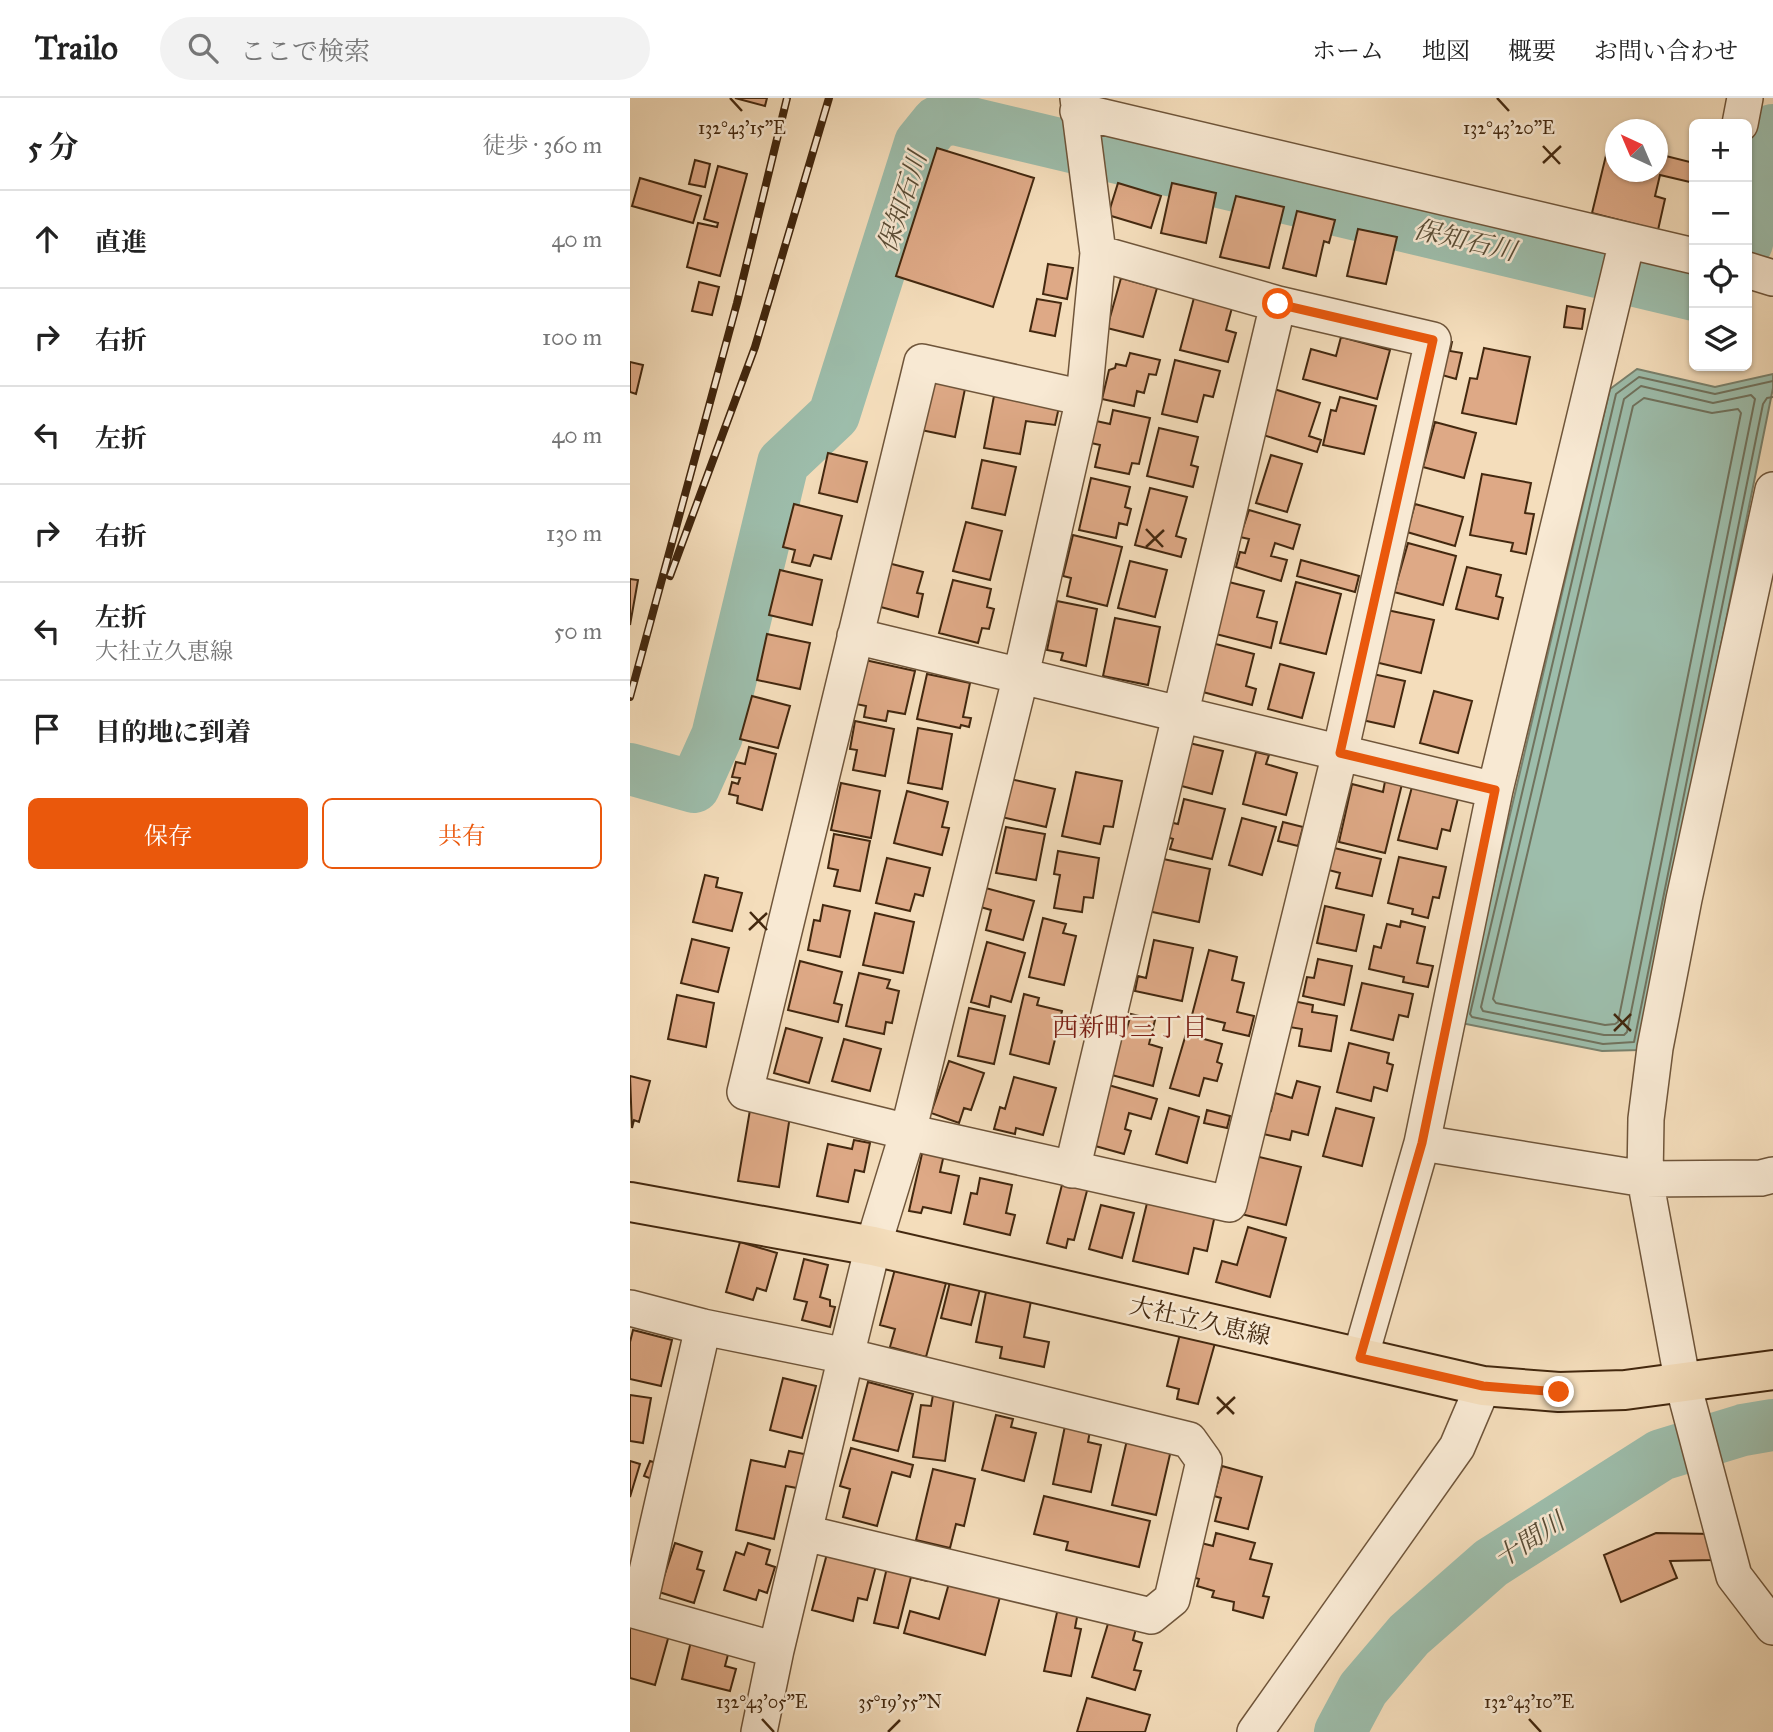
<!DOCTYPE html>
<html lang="ja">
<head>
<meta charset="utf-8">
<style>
  :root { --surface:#fff; --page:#f2f2f2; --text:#222; --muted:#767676; --line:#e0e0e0; --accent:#ea580c }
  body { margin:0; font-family:"IM FELL Great Primer","Noto Serif JP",serif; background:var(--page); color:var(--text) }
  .controls { position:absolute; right:21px; top:21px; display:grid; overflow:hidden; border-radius:10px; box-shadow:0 2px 5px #0004 }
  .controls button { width:63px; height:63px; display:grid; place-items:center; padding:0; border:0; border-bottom:2px solid var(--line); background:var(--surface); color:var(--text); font:35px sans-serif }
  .compass { position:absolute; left:975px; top:21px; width:63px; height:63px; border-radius:50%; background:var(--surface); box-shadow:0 2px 5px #0004; rotate:316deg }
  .stop { position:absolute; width:21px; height:21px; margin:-16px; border:5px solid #ea580c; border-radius:50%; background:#fff }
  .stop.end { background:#ea580c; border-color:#fff; box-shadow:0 2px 7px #0008 }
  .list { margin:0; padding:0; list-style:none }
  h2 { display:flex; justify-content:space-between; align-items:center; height:91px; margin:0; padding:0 28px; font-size:30px }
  h2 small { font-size:23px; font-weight:400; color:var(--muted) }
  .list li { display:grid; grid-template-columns:46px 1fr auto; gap:21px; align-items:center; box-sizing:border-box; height:98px; padding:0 28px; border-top:2px solid var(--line) }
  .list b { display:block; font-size:26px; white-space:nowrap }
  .list p { margin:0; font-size:23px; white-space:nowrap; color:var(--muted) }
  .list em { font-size:23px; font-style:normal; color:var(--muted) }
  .actions { display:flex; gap:14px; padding:21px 28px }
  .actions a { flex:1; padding:16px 0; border:2px solid var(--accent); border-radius:10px; text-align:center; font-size:24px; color:var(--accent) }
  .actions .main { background:var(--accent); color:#fff }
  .icon { flex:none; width:38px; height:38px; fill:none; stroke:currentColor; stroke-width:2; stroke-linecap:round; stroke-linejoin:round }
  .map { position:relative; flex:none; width:1143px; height:1634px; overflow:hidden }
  header { display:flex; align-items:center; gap:42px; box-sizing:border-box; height:98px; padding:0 35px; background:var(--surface); border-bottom:2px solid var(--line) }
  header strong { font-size:33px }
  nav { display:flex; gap:38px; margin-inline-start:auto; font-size:24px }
  .search { width:490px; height:63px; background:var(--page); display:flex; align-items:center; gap:18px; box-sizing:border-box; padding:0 24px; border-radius:38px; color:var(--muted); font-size:26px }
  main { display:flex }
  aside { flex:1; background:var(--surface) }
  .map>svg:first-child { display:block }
</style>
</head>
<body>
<header>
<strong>Trailo</strong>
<div class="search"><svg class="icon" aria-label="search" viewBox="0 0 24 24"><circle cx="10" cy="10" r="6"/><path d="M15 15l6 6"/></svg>ここで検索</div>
<nav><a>ホーム</a><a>地図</a><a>概要</a><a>お問い合わせ</a></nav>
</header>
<main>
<aside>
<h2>5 分<small>徒歩 · 360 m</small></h2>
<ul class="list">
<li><svg class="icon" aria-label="ahead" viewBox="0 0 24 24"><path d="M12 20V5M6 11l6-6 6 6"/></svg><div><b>直進</b></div><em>40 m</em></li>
<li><svg class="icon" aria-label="right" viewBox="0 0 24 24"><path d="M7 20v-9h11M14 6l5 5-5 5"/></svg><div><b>右折</b></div><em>100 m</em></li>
<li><svg class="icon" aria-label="left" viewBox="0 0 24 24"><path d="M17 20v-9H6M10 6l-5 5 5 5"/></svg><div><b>左折</b></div><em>40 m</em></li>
<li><svg class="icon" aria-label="right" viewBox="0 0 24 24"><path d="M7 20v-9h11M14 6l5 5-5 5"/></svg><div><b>右折</b></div><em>130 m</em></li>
<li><svg class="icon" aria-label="left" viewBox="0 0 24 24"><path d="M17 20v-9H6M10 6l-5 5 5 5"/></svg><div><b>左折</b><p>大社立久恵線</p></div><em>50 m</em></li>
<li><svg class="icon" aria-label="arrive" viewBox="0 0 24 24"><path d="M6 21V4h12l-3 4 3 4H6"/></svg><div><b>目的地に到着</b></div></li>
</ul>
<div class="actions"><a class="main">保存</a><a>共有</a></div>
</aside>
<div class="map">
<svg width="1143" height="1634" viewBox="0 0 1143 1634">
  <rect width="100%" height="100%" fill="#f4ddbb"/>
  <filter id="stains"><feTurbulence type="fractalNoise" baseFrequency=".00286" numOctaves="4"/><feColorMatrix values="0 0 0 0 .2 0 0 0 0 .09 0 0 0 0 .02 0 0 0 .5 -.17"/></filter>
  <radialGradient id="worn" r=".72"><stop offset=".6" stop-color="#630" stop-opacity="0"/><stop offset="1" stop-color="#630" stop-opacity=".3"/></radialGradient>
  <path fill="#9dbdab" stroke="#79816d" stroke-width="2" d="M1007,271L1085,289L1143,276V290L1009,952L972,953L831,925L980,291Z"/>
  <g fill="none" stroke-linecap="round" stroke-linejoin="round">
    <path stroke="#70725d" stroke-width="2" d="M1143,283L1085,296L1009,279L986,296L840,916L842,919L973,946L1004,944L1133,306L1137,300L1143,299
      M1011,288L1083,305L1121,297L1125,301L997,934L994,937H974L853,913L851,909L994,301Z
      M1014,300L1082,315L1108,311L1111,315L988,924L985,926L975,927L866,905L863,901L1003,308Z"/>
    <path stroke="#9dbdab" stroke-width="52" d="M1117,145L1143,32
      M0,671L64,689L87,638L153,365L204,317L290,45L307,24L324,21L1064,197
      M710,1634L733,1591L779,1537L861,1465L1031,1357L1113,1332L1143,1327"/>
  </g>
  <path fill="#dea986" stroke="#43280f" stroke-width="2" d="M105,0H137L135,8Z
    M979,45L986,46V74H1028V56L1064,65V85L1030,77L1025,98L1035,101L1028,132L962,115Z
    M307,50L404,80L363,209L266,178Z
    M65,62L80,66L75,89L59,86Z
    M88,68L117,76L90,178L57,169L68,125L87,129L88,125L74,121Z
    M10,80L71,98L63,125L2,108Z
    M488,85L531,98L521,130L478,117Z
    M542,85L586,95L576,145L531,135Z
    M606,98L654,109L639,170L590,159Z
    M667,113L705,122L699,145L694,143L686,178L653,170Z
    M728,131L767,139L756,186L717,178Z
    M418,166L443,170L437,201L413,196Z
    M491,180L527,190L513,239L477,230Z
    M69,184L89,189L82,217L62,213Z
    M565,196L603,206L596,232L606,235L598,264L550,252Z
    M407,201L431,205L425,238L400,233Z
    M937,208L955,211L952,231L934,229Z
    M711,239L760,252L747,301L673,281L681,251L706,258Z
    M812,242L822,244L820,253L832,255L826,281L812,277Z
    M854,250L900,259L886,326L832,315L840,280L847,281Z
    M500,255L530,262L526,277L519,276L514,295L507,293L504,308L472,301L479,272L485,270L486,266L496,268Z
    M545,262L590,273L583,299L574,297L567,324L532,316Z
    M0,264L13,267L6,296L0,294Z
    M302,280L336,286L325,339L291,332Z
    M644,291L690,305L679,338L691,342L687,354L630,336Z
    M364,298L429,309L425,327L396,323L390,356L354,350Z
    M710,299L746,308L734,356L693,347L701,312L706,313Z
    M483,312L520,320L509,366L502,365L499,376L465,369L470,347L461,345L466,323L480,326Z
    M805,324L846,335L834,380L793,369Z
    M529,330L568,339L561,367L568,369L563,389L517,378Z
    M198,355L237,364L227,404L189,395Z
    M641,357L672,366L657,414L626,405Z
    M352,362L386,369L375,417L342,410Z
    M852,376L901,385L895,415L904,416L896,456L881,453L883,445L840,437Z
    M461,380L500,389L495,409L501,411L497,427L489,425L486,440L449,432Z
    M520,390L557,399L546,438L556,441L551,459L505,447Z
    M164,406L212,418L201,461L184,457L180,468L162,464L165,452L153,449Z
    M785,406L833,419L825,448L777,434Z
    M619,412L670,427L663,451L645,445L641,458L657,462L651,483L606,469L610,454L615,455L619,441L610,439Z
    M336,424L372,433L360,482L323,473Z
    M443,437L492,449L477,508L437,498L441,480L433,478Z
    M778,445L826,458L813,507L764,494Z
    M671,462L729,478L725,494L667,478Z
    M500,463L537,472L525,519L488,510Z
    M258,465L293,474L287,495L293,496L288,519L247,508Z
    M837,469L871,477L866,498L873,500L868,521L826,511Z
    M150,472L192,482L182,527L139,517Z
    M0,481L8,482L0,527Z
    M323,482L361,491L357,509L364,511L359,531L352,530L348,545L309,535Z
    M595,483L634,493L627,519L647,524L641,550L582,535Z
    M666,484L711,496L696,556L650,545Z
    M427,503L467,511L456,568L431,562L433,555L417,552Z
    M757,512L804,522L791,575L745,564Z
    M485,520L530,529L518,587L473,578Z
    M137,536L180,545L170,591L127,582Z
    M582,545L624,556L616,588L626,591L622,607L569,593Z
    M235,562L285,573L275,616L258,613L256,623L234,619L236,608L226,606Z
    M650,566L684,575L672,620L638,611Z
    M297,576L340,585L333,619L341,620L339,629L331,627L330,630L287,621Z
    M743,576L775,583L764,629L732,622Z
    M804,593L842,603L828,655L790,645Z
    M122,598L160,608L148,650L110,641Z
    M225,623L264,631L255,678L223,672L227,652L220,651Z
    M288,630L322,636L312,691L278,685Z
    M555,644L593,653L582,696L544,686Z
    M119,649L146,656L132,712L107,705L108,698L99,696L102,684L108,686L110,680L102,679L106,664L115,666Z
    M626,654L639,657L636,666L667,675L656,717L613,706Z
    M446,674L492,683L483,729L474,728L470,746L432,738Z
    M756,678L773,682L755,755L709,744L722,686L753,694Z
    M376,680L425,691L416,729L367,718Z
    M211,685L250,693L241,740L201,732Z
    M783,685L829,696L820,733L812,731L807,751L768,742Z
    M277,693L318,704L312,729L319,730L312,757L264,745Z
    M554,701L595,711L582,761L540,751L543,741L530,737L534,723L548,726Z
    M612,720L646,729L632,777L599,767Z
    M653,724L673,729L668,748L648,743Z
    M376,729L415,736L406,782L366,775Z
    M204,736L240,743L230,793L204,788L208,772L198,770Z
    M700,749L751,761L742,798L706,790L710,775L695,771Z
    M428,753L469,760L463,800L454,799L452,814L424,810L430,777L424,776Z
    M524,759L580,771L569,824L513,812Z
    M769,759L816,769L809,800L803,799L798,820L782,816L783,811L758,805Z
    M257,760L300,770L293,798L285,796L280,813L246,805Z
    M75,777L88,780L86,789L112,795L102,833L63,824Z
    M352,789L404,803L393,842L356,832L361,812L347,808Z
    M193,807L220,813L210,859L178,852L184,822L190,823Z
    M695,808L734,817L726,853L687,845Z
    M245,815L284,824L273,875L233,867Z
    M413,820L436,826L433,835L446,838L434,887L399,879Z
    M771,823L795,829L787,865L803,868L798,889L773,884L774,879L739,871L744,848L751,850L757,826L770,829Z
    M62,841L99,850L88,894L51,885Z
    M524,842L563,850L552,903L505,893L508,878L516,880Z
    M357,844L395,855L381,904L361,898L359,909L341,904Z
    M579,852L607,859L602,882L614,885L607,914L624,918L619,938L593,932L595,925L562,917Z
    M688,861L722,868L714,907L673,898L677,879L684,880Z
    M170,863L212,874L204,905L212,907L208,924L158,912Z
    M229,875L260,882L257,890L269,893L262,925L256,924L254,936L216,928Z
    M732,885L783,896L778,919L769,917L763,942L721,932Z
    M394,896L409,900L407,907L432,913L419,966L380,956Z
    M47,897L84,905L76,949L38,941Z
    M658,902L683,907L682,914L707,918L701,953L669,948L672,931L653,928Z
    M339,910L375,918L364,966L328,958Z
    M501,916L525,922L519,946L532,950L523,988L478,976L488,936L495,937Z
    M156,930L192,940L179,985L144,975Z
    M556,936L592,946L587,964L592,966L587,983L574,980L569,998L540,990Z
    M214,941L251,951L240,993L202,983Z
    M719,945L759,955L757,965L763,967L757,993L744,989L741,1003L707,994Z
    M319,963L354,975L341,1012L334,1010L329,1025L301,1015Z
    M0,978L20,983L9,1024L4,1022L2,1030Z
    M384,979L426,990L413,1037L386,1030L385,1036L364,1031L370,1009L375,1011Z
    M667,983L690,989L678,1037L662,1033L660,1042L629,1035L635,1011L641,1013L645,995L662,1000Z
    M475,986L527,1001L521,1021L499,1015L495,1031L501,1033L494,1056L458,1046Z
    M539,1010L569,1019L557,1065L526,1056Z
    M706,1010L744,1020L732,1068L693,1058Z
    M120,1012L160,1018L149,1089L108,1083Z
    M577,1012L600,1018L597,1030L574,1025Z
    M224,1042L240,1045L234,1074L225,1072L218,1104L187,1098L198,1046L222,1051Z
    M294,1047L315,1052L310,1074L329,1078L321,1115L293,1109L291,1115L279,1113Z
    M625,1058L671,1069L656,1127L611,1116Z
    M350,1080L382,1087L376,1115L385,1117L380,1137L334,1126L341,1095L347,1096Z
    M433,1083L458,1089L444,1142L438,1141L436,1150L417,1145Z
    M518,1101L585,1117L577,1153L564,1150L558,1176L503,1163Z
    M471,1107L504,1115L492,1160L459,1151Z
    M618,1129L656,1140L640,1199L586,1184L592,1163L607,1167Z
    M110,1144L147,1155L136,1193L127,1190L123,1202L96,1194Z
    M174,1161L198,1167L190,1199L200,1202V1208L205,1209L200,1229L172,1222L177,1204L164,1201Z
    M265,1171L316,1185L296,1259L260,1249L265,1231L250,1227Z
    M320,1184L350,1191L341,1227L311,1220Z
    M356,1194L401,1203L394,1239L419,1244L414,1269L370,1260L372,1249L346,1244Z
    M3,1232L42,1242L31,1288L0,1281V1244Z
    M550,1236L585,1245L568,1306L547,1301L549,1291L537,1288Z
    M153,1280L186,1288L172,1340L140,1332Z
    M238,1284L283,1296L268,1353L223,1342Z
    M0,1297L21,1300L13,1345L0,1343Z
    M303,1297L324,1301L315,1363L283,1359L291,1307L301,1308Z
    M366,1317L383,1321L381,1329L406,1335L394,1383L352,1372Z
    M435,1328L460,1333L458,1344L471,1347L461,1394L423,1386Z
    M497,1342L541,1352L526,1417L482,1407Z
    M221,1350L283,1367L280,1379L262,1374L247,1428L213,1419L220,1391L210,1388Z
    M159,1353L179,1357L172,1391L156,1388L144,1441L106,1432L121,1362L155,1369Z
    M0,1363L10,1366L0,1399Z
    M20,1363L33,1367L27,1383L14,1378Z
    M592,1368L632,1379L618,1431L585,1423L591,1400L584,1398Z
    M303,1371L345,1381L334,1428L326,1426L320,1450L286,1442Z
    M414,1398L520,1423L509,1469L436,1452L438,1444L404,1436Z
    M586,1435L625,1445L620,1461L642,1466L633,1498L639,1499L633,1520L603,1512L604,1504L582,1499L584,1493L567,1488L569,1481L562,1479L571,1445L583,1448Z
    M1026,1435L1084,1436L1083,1462L1040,1463L1047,1480L991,1504L974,1457Z
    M45,1445L72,1454L67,1471L74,1473L64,1505L29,1494Z
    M118,1445L140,1452L136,1466L145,1469L137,1495L129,1492L126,1502L94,1492L106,1454L114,1457Z
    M198,1452L247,1464L237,1502L228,1500L223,1523L182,1512Z
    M259,1461L300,1471L297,1483L281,1479L268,1530L244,1525Z
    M321,1478L372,1491L355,1557L274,1535L280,1513L309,1521Z
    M428,1510L448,1514L445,1530L451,1531L441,1578L414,1573Z
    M0,1519L41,1530L25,1587L0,1580Z
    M480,1519L507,1527L503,1542L512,1545L504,1572L511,1573L505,1592L462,1579Z
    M62,1539L100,1549L95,1568L106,1571L100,1593L52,1581Z
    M457,1600L520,1617L515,1634H447Z"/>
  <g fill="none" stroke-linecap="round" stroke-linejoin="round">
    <g stroke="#6f553a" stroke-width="38">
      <path id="minor" d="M448,13L1064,158
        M1110,26L1115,0
        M1117,172L1143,180
        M454,300L292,264L115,994L278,1034L599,1106L710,655L803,242L648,206L468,155
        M1143,392L1054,801L1025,950L1016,1021L1015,1081L1053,1286L1104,1478L1143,1529
        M225,538L865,692
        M792,1045L1015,1081L1131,1080L1143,1077
        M442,1072L648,206
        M0,1210L73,1229L216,1258L559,1342L574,1363L542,1501L521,1518L175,1435
        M730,1260L792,1045L865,692L997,143
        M0,1511L146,1552
        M8,1513L73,1229
        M129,1634L146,1552L216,1258L243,1148L278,1034L391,577L454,300L468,155L448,0
        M625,1634L827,1349L853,1288"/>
    </g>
    <g stroke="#43280f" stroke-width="42">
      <path id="major" d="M0,1104L243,1148L853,1288L929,1294L995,1292L1143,1272"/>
    </g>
    <use href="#minor" stroke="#f8e9d3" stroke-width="35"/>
    <use href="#major" stroke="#f4ddbb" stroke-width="38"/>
    <g stroke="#43280f" stroke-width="8">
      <path id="rail" d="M40,478L125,249L199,0
        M0,599L107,205L157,0"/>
    </g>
    <use href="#rail" stroke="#f8e9d3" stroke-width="5" stroke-dasharray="16" stroke-linecap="butt"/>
  </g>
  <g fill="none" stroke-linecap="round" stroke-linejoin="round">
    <path stroke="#ea580c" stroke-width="9" d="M648,206L803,242L710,655L865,692L792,1045L730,1260L853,1288L929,1294"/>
  </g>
  <path fill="none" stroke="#43280f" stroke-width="2.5" d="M100,0L112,13M867,0L879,13M913,48L930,66M913,65L931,48M516,431L533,449M516,449L534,432M120,814L137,832M119,832L137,815M984,916L1001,933M984,933L1001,916M587,1299L604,1316M587,1316L605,1299M132,1621L144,1634M899,1621L911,1634M258,1634L270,1622"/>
  <g text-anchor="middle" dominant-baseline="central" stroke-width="5" stroke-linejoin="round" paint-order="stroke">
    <g font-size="24" fill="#43280f" stroke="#f8e9d3">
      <text transform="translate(570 1223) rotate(13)">大社立久恵線</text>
    </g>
    <g font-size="26" font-style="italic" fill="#5a4d36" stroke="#f8e9d3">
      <text transform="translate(272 104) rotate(-72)">保知石川</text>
      <text transform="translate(835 142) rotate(13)">保知石川</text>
      <text transform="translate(899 1442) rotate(-33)">十間川</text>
    </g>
    <g font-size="26" fill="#7a1f14" stroke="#f8e9d3">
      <text x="500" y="929">西新町三丁目</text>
    </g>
  </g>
  <g font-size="18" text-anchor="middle" fill="#43280f" stroke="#f8e9d3" stroke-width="5" stroke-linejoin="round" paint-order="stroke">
    <text x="112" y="36">132°43'15"E</text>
    <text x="879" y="36">132°43'20"E</text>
    <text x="132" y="1610">132°43'05"E</text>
    <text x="899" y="1610">132°43'10"E</text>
    <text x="270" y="1610">35°19'55"N</text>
  </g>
  <rect width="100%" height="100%" filter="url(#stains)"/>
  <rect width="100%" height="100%" fill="url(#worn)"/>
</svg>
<div class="controls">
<button>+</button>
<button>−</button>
<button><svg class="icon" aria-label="locate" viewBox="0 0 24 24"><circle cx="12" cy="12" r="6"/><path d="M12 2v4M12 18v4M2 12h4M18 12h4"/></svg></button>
<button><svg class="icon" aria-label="layers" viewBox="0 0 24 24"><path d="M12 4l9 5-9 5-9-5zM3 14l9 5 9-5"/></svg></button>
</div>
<svg class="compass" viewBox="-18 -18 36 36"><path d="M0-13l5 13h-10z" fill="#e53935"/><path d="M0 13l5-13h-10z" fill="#767676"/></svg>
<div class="stop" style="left:648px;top:206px"></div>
<div class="stop end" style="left:929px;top:1294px"></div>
</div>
</main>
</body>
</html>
